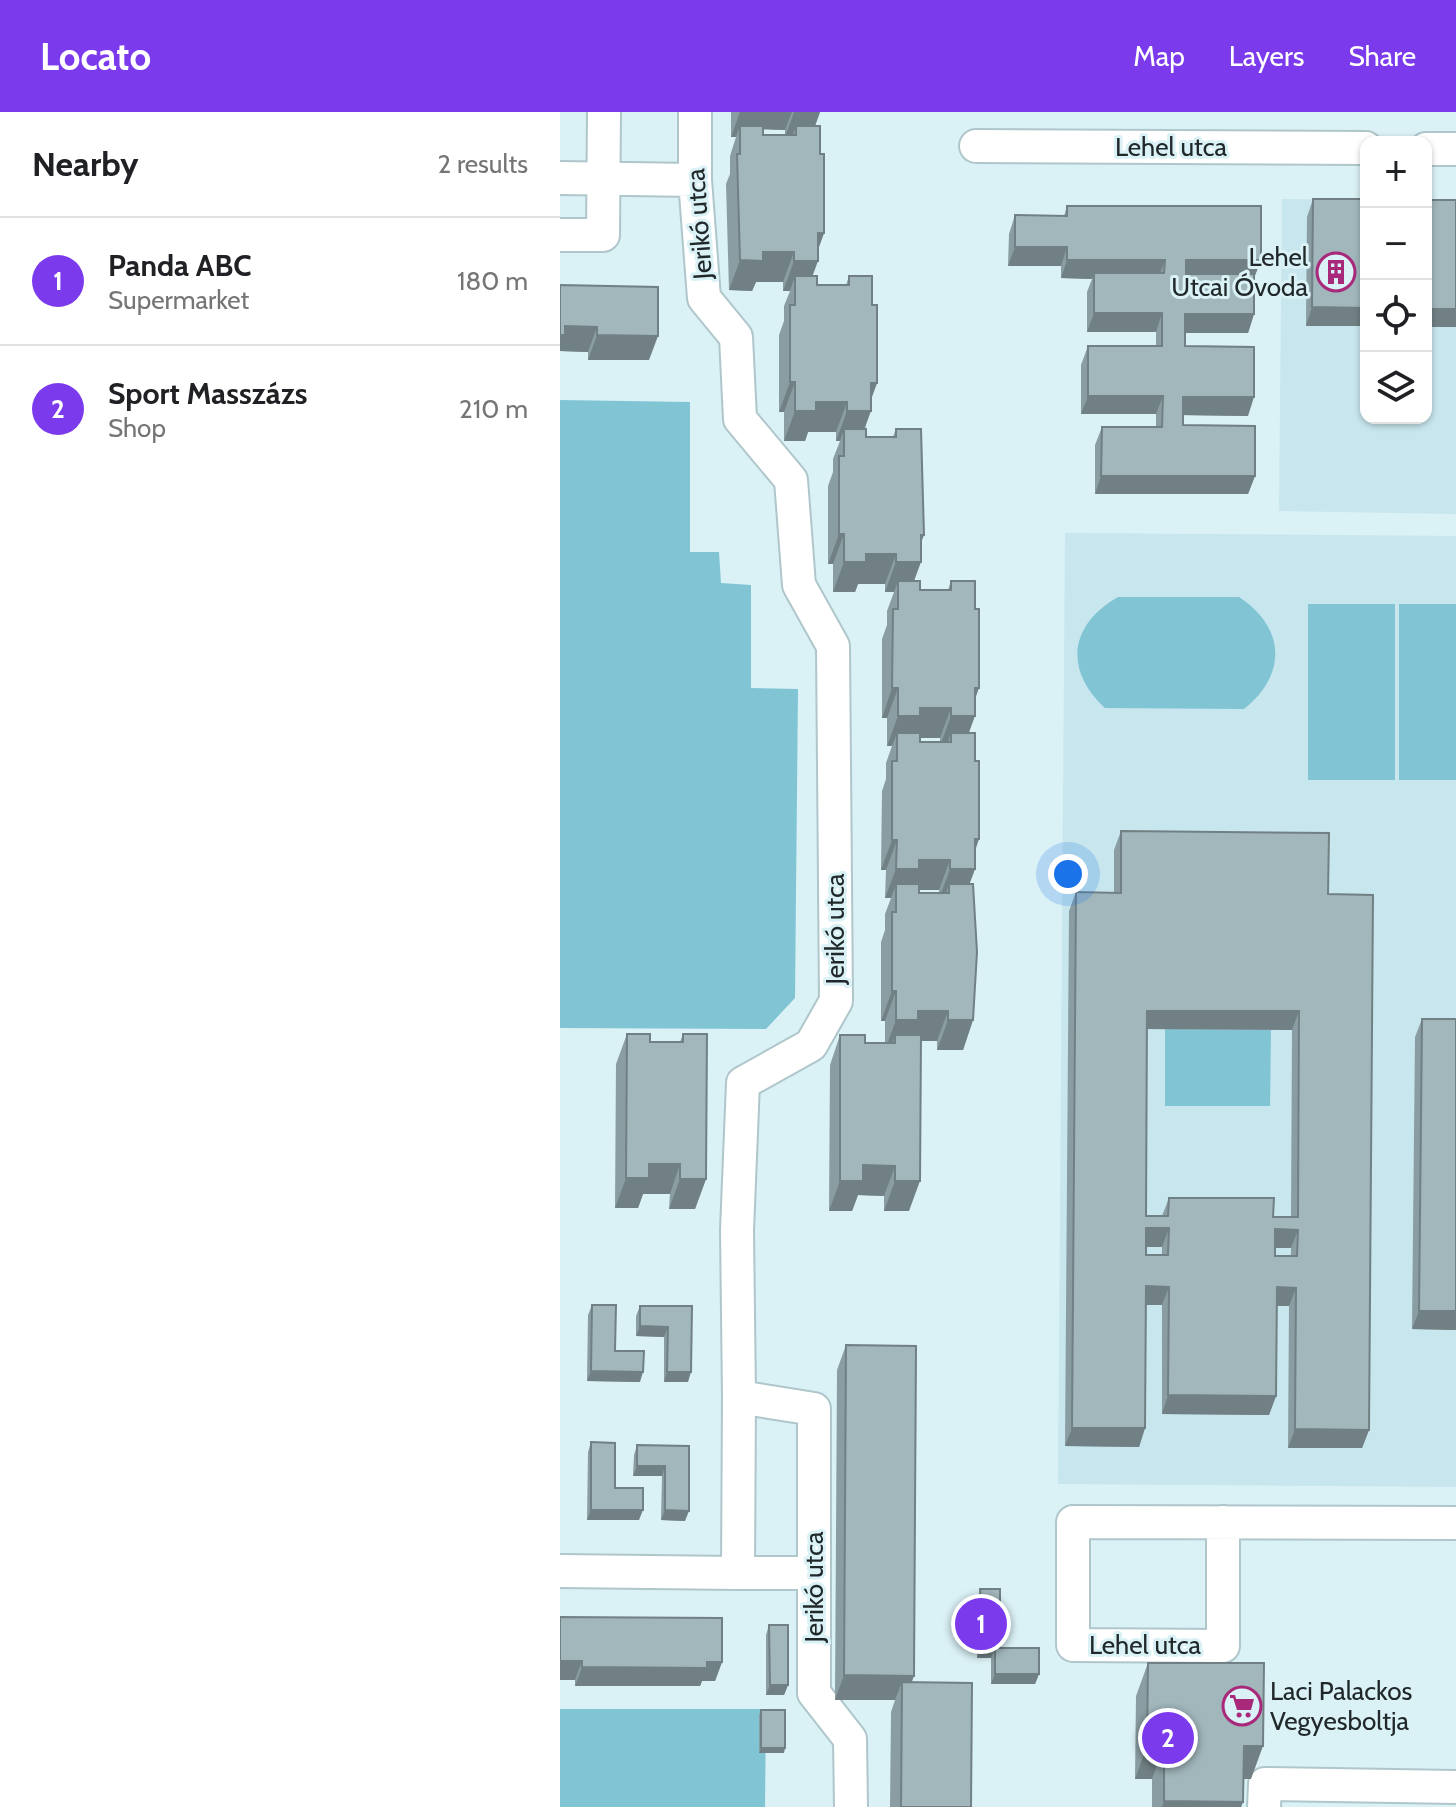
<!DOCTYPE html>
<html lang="en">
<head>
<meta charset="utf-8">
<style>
  :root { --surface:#fff; --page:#f6f6f6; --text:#202124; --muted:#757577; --line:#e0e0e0; --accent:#7c3aed }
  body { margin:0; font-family:Cabin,sans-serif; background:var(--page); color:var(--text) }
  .controls { position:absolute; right:24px; top:24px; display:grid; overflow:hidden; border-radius:16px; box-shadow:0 2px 6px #0004 }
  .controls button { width:72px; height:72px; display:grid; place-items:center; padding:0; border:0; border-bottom:2px solid var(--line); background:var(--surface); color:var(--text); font:40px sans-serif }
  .you { position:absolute; left:508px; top:762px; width:28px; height:28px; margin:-20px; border:6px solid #fff; border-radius:50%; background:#1a73e8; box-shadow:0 0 0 12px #1a73e833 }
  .badge { display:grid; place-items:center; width:52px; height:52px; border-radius:50%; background:var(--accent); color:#fff; font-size:26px; font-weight:700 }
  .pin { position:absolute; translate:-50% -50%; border:4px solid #fff; box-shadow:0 2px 8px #0006 }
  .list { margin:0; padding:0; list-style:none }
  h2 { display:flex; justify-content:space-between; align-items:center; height:104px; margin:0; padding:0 32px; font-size:34px }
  h2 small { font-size:26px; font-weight:400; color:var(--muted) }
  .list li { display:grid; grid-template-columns:52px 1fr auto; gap:24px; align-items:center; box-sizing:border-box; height:128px; padding:0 32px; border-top:2px solid var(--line) }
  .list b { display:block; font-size:30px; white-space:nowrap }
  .list p { margin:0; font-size:26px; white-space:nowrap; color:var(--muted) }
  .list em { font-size:26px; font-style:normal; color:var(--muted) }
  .icon { flex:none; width:44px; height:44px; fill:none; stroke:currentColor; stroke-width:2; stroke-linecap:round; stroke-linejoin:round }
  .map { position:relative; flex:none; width:896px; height:1695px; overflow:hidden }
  header { display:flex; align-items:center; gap:48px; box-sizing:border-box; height:112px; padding:0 40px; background:var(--accent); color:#fff }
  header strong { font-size:38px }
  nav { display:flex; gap:44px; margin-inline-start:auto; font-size:28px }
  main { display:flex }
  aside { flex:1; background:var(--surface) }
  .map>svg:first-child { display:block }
</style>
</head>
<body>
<header>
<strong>Locato</strong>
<nav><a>Map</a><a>Layers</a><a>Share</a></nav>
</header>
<main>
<aside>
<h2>Nearby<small>2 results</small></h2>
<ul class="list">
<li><span class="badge">1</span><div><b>Panda ABC</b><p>Supermarket</p></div><em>180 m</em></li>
<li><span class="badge">2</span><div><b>Sport Masszázs</b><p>Shop</p></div><em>210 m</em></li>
</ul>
</aside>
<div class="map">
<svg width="896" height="1695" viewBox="0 0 896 1695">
  <rect width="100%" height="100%" fill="#daf1f6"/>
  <path fill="#c7e6ed" d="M722,87L806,88V306H866V89H896V402L719,399Z
    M505,421L896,424V1375L498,1372Z"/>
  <path fill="#81c5d5" d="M0,288L130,290V440H159L161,471L191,473V576L238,577L235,886L206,917L0,916Z
    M558,485H679C725,515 728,562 684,597L545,596C504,558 509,513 558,485Z
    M748,492H835V668H748Z
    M839,492H896V668H839Z
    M605,917L711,918L710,994H605Z
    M0,1597H206L205,1695H0Z"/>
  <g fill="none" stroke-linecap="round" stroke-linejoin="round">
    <g stroke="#afc6cb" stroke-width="36">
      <path id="minor" d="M135,0V68L144,186L176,225L180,307L231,368L239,473L273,534L276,889L251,933L183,971L177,1118L179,1285L254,1297V1581L290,1627L291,1695
        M416,34L806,36
        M866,37H896
        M0,66L135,68
        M0,123H43L44,0
        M179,1285L178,1461H254
        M663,1410V1534L513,1533V1410L896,1411
        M0,1459L178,1461
        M704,1695L705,1672L896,1675"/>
    </g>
    <use href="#minor" stroke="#fff" stroke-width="32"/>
  </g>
  <path fill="#8a9da2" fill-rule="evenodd" d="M171,0H260L255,14L260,42L264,121L258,137L252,164L257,173H286L289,164L312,193L317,271L311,286L305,317L306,325H333L336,317L361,432L354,469L360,478H388L391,469L415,588L409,621L415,740V757L409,772L413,908L403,938H377V929H361L349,1099H324V1084L298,1083L292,1099H269L270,953L280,923L305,931H325V909H321V830L325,818V802L331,786H325L326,758H321L322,679L326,667V651L332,634H327V606H322V527L327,513V499L334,480H325V472H298L295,480H273V452H268V374L273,360V347L280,329H276V320H248L245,329H224V300H219V223L224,209V194L230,179H223V170H196L192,179L169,178L166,72L170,62V44L176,25H171ZM203,17L225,18V23H203ZM360,626H380V630H360ZM359,778H379V781H359Z
    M753,87H806V214H746L747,105Z
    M507,94L701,148L694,166V202L688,221H625V234L688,304L623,303V313L695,364L688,382H535V333L542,315H596V302H521V253L528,234H596V220H527V180L532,167L501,166V154H448L449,122L455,103L504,104Z
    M0,173L89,248H28V240L0,239Z
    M561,719L768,782L809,1318L802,1336H728L729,1194H717L716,1284L709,1303L602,1302V1193H586L585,1316L579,1335L505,1334L509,799L516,780L554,781V738ZM587,917L732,918L731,1105H713L609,1086L602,1104H586ZM586,1135H602V1143H586ZM715,1136H731V1144H715Z
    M862,907L896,1218L852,1217L855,925Z
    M67,922L90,930H120L123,922L146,1067L135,1097H109L110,1082H83L78,1096H55L56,952Z
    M32,1193L55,1239L80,1270L27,1269L28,1203Z
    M80,1194H132L128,1270H104V1225L76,1224V1204Z
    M286,1233L352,1570L411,1695H330L331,1600L335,1588H275L277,1258Z
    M31,1330L55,1376L79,1408H27L28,1340Z
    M77,1333L129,1334L125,1409L101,1408L102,1364H73L74,1343Z
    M420,1477L440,1536L479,1562L475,1572H431V1546H417V1524H406V1501L410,1491H417Z
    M0,1505L162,1550L155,1569H142L140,1574H15V1568H0Z
    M209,1513L228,1573L224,1583H206V1523Z
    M588,1551L691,1667H683V1690L681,1695H592V1667H575L576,1584Z
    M201,1598L224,1641H199V1603Z"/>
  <path fill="#718084" d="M180,0H232L225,18L196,17L180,14L176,25H171Z
    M234,0H260L251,25L236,23V14L232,25H225Z
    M258,121H264L254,149H258L247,179L235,164L230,179H223L234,149Z
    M455,135H507L501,154H448Z
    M203,140H234L223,170H196L192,179L169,178L180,148Z
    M507,148H605L598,167L534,161L532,167L501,166Z
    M626,148H701L694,166H619Z
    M752,195L806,196V214H746Z
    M866,197H896V215H866Z
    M534,201H602L596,220H527Z
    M625,202H694L688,221H618Z
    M5,214L37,215L28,240L0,239V223Z
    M37,223L98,224L89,248H28Z
    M230,270H235L224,300H219Z
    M311,271H317L307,299H311L300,329L284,317L280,329H276L287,299Z
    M528,284H603L596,302H521Z
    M623,285H694L688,304L616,303Z
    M256,290H287L276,320H248L245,329H224L235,299Z
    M541,364H695L688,382H535Z
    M279,422H284L273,452H268Z
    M361,423H364L354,450H361L350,480L338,469L334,480H325L336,450Z
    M306,442H336L325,472H298L295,480H273L284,450Z
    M332,576H338L327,606H322Z
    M415,576H419L409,604H415L404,634L391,621L386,634H380L391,604Z
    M360,596H391L380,626H352L337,621L332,634H327L338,604Z
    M415,727H419L409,757H415L404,787L389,781V772L384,787H379L390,757Z
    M332,728H337L326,758H321Z
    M359,748H390L379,778H351L336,772L331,786H325L336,757Z
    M332,879H336L325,909H321Z
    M358,899H388L377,929H350L335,931V923L330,938H325L336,908Z
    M587,899H739L732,918L580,917Z
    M388,908H413L403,938H377Z
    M89,1052H120L110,1082H83L78,1096H55L66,1066Z
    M303,1053L335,1054L324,1084L298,1083L292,1099H269L280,1069Z
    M120,1067H146L135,1097H109Z
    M335,1069H360L349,1099H324Z
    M586,1116H609L602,1135H579Z
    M715,1117L738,1118L731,1136H708Z
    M586,1174L609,1175L602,1193H580Z
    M717,1175L736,1176L729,1194H710Z
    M859,1199H896V1218L852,1217Z
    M80,1214L108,1215L104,1225L76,1224Z
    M31,1259L83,1260L80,1270L27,1269Z
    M107,1260H131L128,1270H104Z
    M608,1283L716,1284L709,1303L602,1302Z
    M512,1316H585L579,1335L505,1334Z
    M735,1317L809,1318L802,1336H728Z
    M77,1354H105L102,1364H73Z
    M31,1398H83L79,1408H27Z
    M105,1398L129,1399L125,1409L101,1408Z
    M410,1514H421L417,1524H406Z
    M421,1536H435L431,1546H417Z
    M0,1549H22L15,1568H0Z
    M147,1550H162L155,1569H142L140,1574H15L22,1555Z
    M435,1562H479L475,1572H431Z
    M284,1563L354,1564L345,1588L342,1570L335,1588H275Z
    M210,1573H228L224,1583H206Z
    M587,1634H604L592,1667H575Z
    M684,1634H703L691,1667H672Z
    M201,1636H225L224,1641H199Z
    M604,1689L683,1690L681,1695H602Z"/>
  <path fill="#a1b7bc" stroke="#718084" stroke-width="2" fill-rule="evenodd" d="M180,14H203V23H236V14H260V42H264V121H258V149H234V140H203V149L180,148L177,42H180Z
    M753,87H806V196L752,195Z
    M866,88H896V197H866Z
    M507,94H701V148H626V162H694V202H625V234L694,235V285H623V313L695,314V364H541L542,315H602L603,284H528V234H602V201H534V161H604L605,148H507V135H455V103L507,104Z
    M235,164H257V173H289V164H312V193H317V271H311V299H287V290H256V299H235V270H230V193H235Z
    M0,173L98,175V224L37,223V215L5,214V223H0Z
    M284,317H306V325H336V317H361L364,423H361V450H336V442H306V450H284V422H279V344H284Z
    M338,469H360V478H391V469H415V497H419V576H415V604H391V596H360V604H338V576H332L333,497H338Z
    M337,621H360V630H391V621H415V649H419V727H415V757H390V748H359V757H336L337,728H332V649H337Z
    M561,719L769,721L768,782L813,783L809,1318L735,1317L736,1176L717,1175L716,1284L608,1283L609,1175L586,1174L585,1316H512L516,780L561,781ZM587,899H739L738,1105H713L714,1086H609L608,1104H586ZM586,1116H609L608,1143H586ZM715,1117L738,1118L737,1144H715Z
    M336,772H359V781H389V772H413L417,840L413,908H388V899H358V908H336V879H332V800H336Z
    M862,907H896V1199H859Z
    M67,922H90V930H123V922H147L146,1067H120V1052H89V1066H66Z
    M280,923H305V931H335V923H361L360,1069H335V1054L303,1053V1069H280Z
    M32,1193H56L55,1239H84L83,1260L31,1259Z
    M80,1194H132L131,1260H107L108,1215L80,1214Z
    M286,1233L356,1234L354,1564L284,1563Z
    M31,1330L55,1331V1376H83V1398H31Z
    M77,1333L129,1334V1399L105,1398V1354H77Z
    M420,1477H440V1536H479V1562H435V1536H421V1514H410V1491H421Z
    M0,1505L162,1506V1550H147V1556L22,1555V1549H0Z
    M209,1513H228V1573H210Z
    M588,1551H704L703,1634H684L683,1690L604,1689V1634H587Z
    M342,1570L412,1571L411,1695H341Z
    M201,1598H225V1636H201Z"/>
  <defs>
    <g id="building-ring" transform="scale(2)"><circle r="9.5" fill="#daf1f6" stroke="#a82979" stroke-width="1.5"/><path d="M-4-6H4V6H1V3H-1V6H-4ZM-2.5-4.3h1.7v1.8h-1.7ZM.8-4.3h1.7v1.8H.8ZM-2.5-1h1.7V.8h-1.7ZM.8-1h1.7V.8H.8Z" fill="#a82979"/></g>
    <g id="supermarket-ring" transform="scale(2)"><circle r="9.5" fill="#daf1f6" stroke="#a82979" stroke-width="1.5"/><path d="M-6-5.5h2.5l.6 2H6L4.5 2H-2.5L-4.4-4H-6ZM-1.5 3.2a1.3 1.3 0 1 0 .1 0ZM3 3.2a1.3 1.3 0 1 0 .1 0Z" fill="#a82979"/></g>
  </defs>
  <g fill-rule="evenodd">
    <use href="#building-ring" x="776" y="160"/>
    <use href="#supermarket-ring" x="682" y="1594"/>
  </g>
  <g text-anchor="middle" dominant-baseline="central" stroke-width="6" stroke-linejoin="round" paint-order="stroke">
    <g font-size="26" fill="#20282a" stroke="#daf1f6">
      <text x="611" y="35">Lehel utca</text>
      <text transform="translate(139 112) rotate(-94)">Jerikó utca</text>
      <text transform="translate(275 817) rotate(-90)">Jerikó utca</text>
      <text transform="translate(254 1475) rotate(-90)">Jerikó utca</text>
      <text x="585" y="1533">Lehel utca</text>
    </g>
    <g font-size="26" fill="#20282a" stroke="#daf1f6" text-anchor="end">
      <text x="748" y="145">Lehel<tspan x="748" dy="30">Utcai Óvoda</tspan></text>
      <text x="710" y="1579" text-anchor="start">Laci Palackos<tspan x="710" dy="30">Vegyesboltja</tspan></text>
    </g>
  </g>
</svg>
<div class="controls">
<button>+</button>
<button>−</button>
<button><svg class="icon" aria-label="locate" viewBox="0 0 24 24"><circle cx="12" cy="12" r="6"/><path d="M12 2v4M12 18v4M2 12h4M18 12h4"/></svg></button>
<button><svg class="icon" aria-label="layers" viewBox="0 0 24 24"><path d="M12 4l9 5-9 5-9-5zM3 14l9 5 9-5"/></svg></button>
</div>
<div class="you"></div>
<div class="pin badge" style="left:421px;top:1512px">1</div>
<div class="pin badge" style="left:608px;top:1626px">2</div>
</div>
</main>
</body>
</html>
